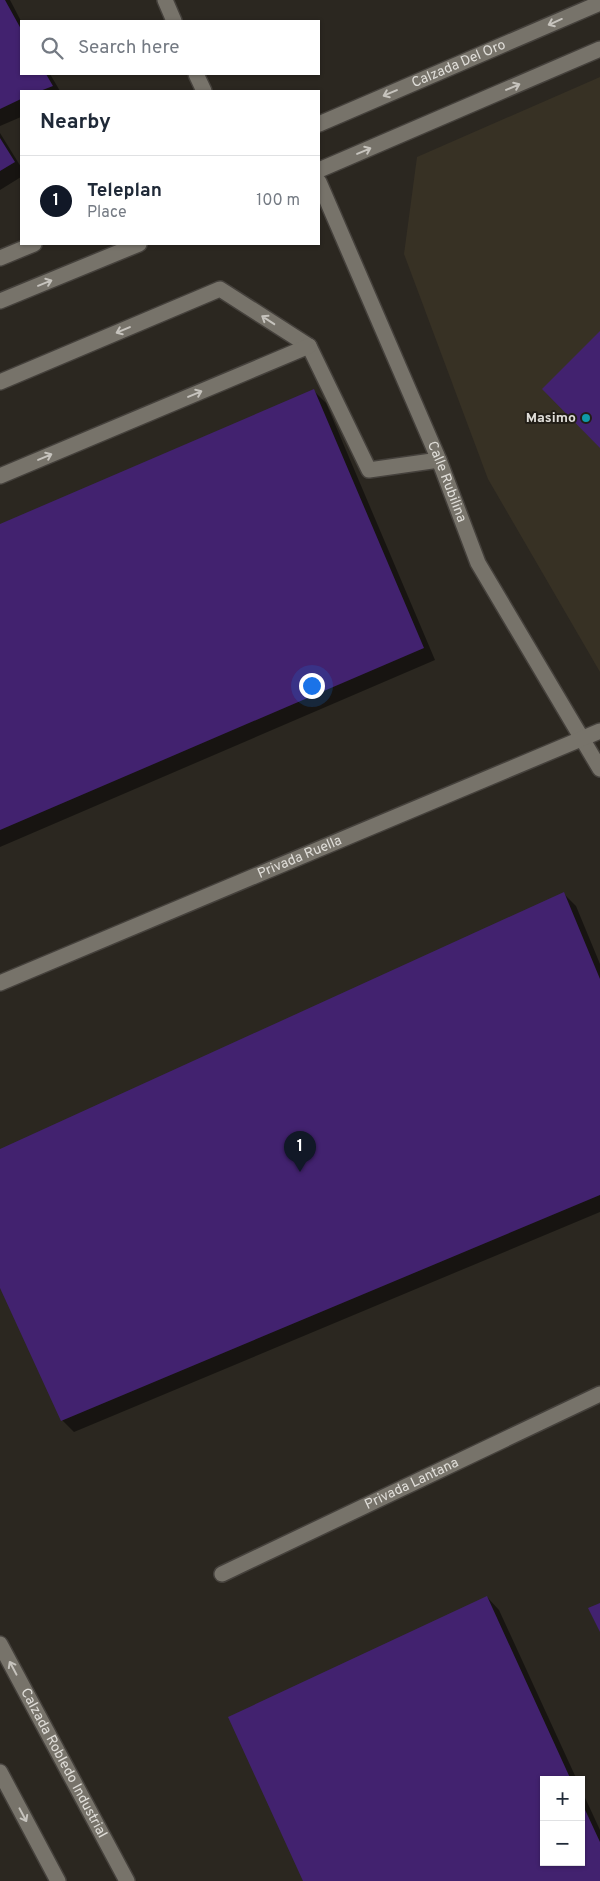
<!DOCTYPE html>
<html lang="en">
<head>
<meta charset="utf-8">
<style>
  :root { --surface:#fff; --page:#f6f6f7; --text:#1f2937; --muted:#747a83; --line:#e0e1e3; --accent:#111827 }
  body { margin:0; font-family:Overpass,sans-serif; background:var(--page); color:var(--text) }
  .controls { position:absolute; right:15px; bottom:15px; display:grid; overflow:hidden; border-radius:0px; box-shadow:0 1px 4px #0004 }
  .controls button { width:45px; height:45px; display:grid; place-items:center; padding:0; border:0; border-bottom:1px solid var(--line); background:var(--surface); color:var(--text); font:25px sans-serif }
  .you { position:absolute; left:311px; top:685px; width:18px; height:18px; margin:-12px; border:4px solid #fff; border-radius:50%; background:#1a73e8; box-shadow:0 0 0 8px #1a73e833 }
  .badge { display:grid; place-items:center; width:32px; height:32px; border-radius:50%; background:var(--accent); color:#fff; font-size:16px; font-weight:700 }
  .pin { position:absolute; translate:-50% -41px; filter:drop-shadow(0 1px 2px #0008) }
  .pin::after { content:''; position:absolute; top:26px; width:18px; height:15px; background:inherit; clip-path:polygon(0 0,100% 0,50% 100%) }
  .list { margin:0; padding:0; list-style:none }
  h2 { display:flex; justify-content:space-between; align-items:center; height:65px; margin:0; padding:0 20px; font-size:21px }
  h2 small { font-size:16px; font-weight:400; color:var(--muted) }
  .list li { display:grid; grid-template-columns:32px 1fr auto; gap:15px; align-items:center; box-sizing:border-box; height:90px; padding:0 20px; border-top:1px solid var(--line) }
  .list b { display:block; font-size:19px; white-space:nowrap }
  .list p { margin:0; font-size:16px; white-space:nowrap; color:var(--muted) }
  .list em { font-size:16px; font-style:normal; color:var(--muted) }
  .icon { flex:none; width:28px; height:28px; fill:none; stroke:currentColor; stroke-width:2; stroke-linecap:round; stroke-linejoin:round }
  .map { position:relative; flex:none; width:600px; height:1881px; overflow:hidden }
  .search { position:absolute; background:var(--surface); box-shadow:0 1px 4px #0004; left:20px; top:20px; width:300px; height:55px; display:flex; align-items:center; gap:12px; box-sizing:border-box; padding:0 18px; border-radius:0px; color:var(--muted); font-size:19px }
  .panel { position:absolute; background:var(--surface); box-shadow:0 1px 4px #0004; left:20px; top:90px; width:300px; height:155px; border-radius:0px }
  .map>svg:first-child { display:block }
</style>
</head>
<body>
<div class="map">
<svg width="600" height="1881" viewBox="0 0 600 1881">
  <rect width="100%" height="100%" fill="#2b2720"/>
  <path fill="#373124" d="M600,77V672L488,479L404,254L417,157Z"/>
  <path fill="#0007" d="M0,0H10L21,21V74H50L60,91H21V117L0,126Z
    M0,133L21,167V177L0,190Z
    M314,391L326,403L435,660L0,847V525Z
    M564,894L576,906L600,964V1212L74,1432L62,1420L0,1285V1151Z
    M487,1597L499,1610L577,1780H544V1862H581V1789L600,1830V1881H305Z"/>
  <path fill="#42226f" d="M0,0H5L21,29V74H46L53,86L40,91H21V99L0,109Z
    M0,138L15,162L0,171Z
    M600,331V448L542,389Z
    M314,389L424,648L0,830V524Z
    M564,892L600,979V1195L61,1421L0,1288V1149Z
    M487,1596L571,1780H544V1862H581V1801L600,1842V1881H303L228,1717Z
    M600,1603V1632L588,1608Z"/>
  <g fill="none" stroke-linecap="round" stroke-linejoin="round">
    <g stroke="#45413c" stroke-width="18">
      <g id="minor">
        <path d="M165,0L174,21"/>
        <path d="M196,74L204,91"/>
        <path id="s1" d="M319,124L600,3"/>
        <path d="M319,170L600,49"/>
        <path id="s2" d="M319,182L439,460L478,563L600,769"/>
        <path d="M0,258L34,244"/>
        <path d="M0,301L139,244"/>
        <path d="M0,382L220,289L309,346L369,470L439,460"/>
        <path d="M0,476L309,346"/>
        <path id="s3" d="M0,983L600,731"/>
        <path id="s4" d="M222,1574L600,1394"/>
        <path id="s5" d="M0,1644L127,1881"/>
        <path d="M0,1772L58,1881"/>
      </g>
    </g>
    <use href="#minor" stroke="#77736a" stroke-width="15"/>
  </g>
  <defs><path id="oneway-shaft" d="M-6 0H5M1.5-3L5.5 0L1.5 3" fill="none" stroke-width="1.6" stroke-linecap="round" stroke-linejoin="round" transform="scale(1.25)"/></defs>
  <g stroke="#c6c3bd">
    <use href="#oneway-shaft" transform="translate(555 22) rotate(156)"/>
    <use href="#oneway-shaft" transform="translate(513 87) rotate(-23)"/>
    <use href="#oneway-shaft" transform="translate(390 93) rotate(157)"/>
    <use href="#oneway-shaft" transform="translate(364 151) rotate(-23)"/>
    <use href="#oneway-shaft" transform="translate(45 283) rotate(-22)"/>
    <use href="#oneway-shaft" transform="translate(268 320) rotate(-147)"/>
    <use href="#oneway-shaft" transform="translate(123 330) rotate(157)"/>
    <use href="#oneway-shaft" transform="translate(195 394) rotate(-23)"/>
    <use href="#oneway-shaft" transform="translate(45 457) rotate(-23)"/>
    <use href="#oneway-shaft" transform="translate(13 1668) rotate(-118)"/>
    <use href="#oneway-shaft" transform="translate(23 1815) rotate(62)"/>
  </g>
  <circle fill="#0f9aa8" stroke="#221e17" stroke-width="2" cx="586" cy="418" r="5"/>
  <g text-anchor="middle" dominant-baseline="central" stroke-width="4" stroke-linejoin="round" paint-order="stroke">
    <g font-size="14" fill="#e0ded9" stroke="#221e17">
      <text stroke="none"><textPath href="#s1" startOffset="152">Calzada Del Oro</textPath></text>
      <text stroke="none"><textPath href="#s2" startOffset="326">Calle Rubilina</textPath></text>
      <text stroke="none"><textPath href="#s3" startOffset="325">Privada Ruella</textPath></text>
      <text stroke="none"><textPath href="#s4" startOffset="210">Privada Lantana</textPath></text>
      <text stroke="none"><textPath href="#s5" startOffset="135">Calzada Robledo Industrial</textPath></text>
    </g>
    <g font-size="14" font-weight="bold" fill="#e0ded9" stroke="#221e17" text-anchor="end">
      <text x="576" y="418">Masimo</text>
    </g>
  </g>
</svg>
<div class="controls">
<button>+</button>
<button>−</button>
</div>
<div class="you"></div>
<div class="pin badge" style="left:300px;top:1172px">1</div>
<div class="search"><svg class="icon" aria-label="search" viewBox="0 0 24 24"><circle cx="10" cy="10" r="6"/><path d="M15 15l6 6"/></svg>Search here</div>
<section class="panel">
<h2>Nearby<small></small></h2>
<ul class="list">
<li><span class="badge">1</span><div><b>Teleplan</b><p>Place</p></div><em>100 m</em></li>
</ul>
</section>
</div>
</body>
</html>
